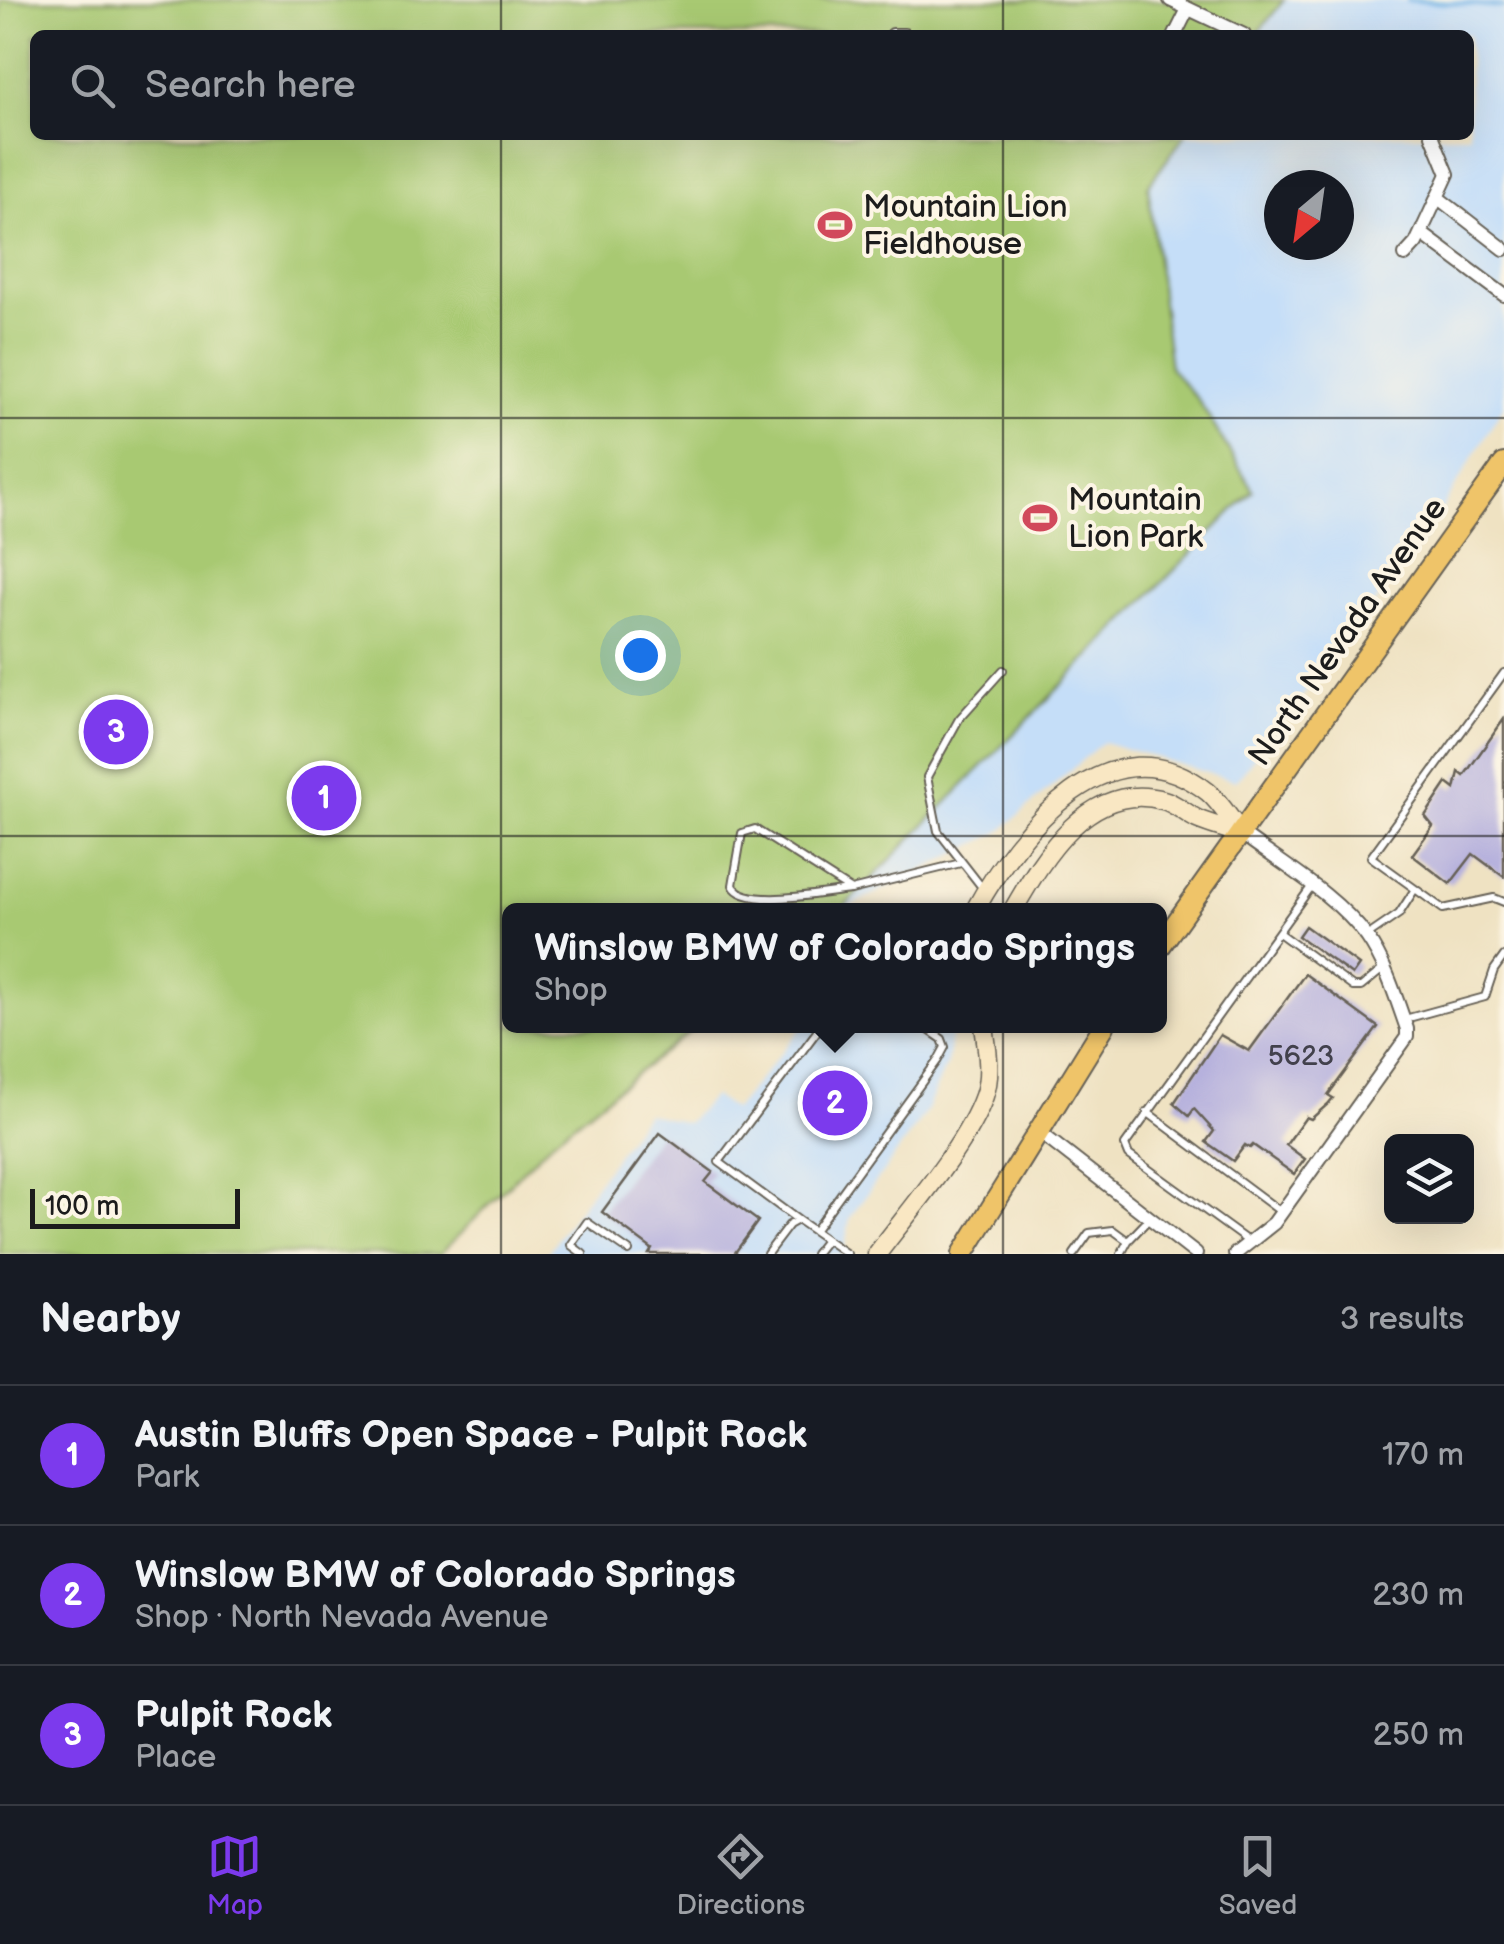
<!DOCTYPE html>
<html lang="en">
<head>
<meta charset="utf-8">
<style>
  :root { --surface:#171b24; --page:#242831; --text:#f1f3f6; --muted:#9ea1a6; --line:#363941; --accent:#7c3aed }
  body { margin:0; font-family:"Balsamiq Sans",sans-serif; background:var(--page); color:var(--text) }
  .controls { position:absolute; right:30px; bottom:30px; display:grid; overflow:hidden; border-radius:15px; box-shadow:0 10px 40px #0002 }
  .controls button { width:90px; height:90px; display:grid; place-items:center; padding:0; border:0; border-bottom:2px solid var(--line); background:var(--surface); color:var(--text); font:50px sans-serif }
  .compass { position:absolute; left:1264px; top:170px; width:90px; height:90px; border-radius:50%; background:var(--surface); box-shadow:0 10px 40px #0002; rotate:209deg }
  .scale { position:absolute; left:30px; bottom:25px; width:210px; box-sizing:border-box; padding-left:10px; border:5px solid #1c1c1c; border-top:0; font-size:28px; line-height:35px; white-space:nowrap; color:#1c1c1c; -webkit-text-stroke:8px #fcf5e5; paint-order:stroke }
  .you { position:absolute; left:640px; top:655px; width:35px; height:35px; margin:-25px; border:8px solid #fff; border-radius:50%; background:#1a73e8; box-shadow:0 0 0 15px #1a73e833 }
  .badge { display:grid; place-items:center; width:65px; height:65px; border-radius:50%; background:var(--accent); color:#fff; font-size:32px; font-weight:700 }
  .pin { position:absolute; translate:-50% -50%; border:5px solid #fff; box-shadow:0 2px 10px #0006 }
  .popup { position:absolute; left:502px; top:903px; width:665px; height:130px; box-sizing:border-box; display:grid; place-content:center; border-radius:15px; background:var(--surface); filter:drop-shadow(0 2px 8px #0005); font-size:32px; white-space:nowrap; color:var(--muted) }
  .popup b { font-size:38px; color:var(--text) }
  .popup::after { content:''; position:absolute; left:50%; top:100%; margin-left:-20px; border:20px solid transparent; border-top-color:var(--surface) }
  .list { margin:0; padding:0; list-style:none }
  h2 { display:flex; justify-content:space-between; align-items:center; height:130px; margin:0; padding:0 40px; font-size:42px }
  h2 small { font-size:32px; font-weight:400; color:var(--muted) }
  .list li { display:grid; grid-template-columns:65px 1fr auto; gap:30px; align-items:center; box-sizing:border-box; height:140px; padding:0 40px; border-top:2px solid var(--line) }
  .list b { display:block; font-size:38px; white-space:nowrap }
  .list p { margin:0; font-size:32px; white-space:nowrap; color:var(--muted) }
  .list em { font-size:32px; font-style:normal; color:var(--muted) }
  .icon { flex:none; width:55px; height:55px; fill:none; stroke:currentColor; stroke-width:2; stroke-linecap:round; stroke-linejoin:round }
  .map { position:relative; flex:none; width:1504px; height:1254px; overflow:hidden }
  .search { position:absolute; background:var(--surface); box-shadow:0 10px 40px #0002; left:30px; right:30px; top:30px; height:110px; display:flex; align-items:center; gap:25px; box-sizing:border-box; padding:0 35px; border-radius:15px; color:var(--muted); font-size:38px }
  .sheet { height:550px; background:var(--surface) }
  nav { display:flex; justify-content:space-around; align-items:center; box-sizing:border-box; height:140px; border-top:2px solid var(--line); background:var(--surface); font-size:28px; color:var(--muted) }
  nav a { display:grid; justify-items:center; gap:5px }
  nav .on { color:var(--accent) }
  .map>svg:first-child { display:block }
</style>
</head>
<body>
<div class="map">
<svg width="1504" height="1254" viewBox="0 0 1504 1254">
  <rect width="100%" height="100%" fill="#fcf5e5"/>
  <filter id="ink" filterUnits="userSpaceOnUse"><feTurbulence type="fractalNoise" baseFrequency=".01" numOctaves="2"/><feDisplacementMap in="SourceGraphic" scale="20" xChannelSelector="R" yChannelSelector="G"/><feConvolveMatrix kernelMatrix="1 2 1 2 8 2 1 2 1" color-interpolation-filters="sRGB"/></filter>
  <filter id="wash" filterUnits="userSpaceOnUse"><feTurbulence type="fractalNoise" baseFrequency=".0048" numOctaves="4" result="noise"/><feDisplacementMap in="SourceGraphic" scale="40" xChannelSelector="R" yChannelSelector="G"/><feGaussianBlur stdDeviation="2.25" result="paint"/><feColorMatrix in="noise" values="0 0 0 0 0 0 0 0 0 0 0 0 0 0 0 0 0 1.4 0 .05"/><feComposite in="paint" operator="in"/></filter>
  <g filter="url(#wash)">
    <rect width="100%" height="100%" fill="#efe2c2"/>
    <path fill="#c5def8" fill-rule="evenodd" d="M0,0H1504V405L1423,541L1236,781L1103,742L998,833L844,909L528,731L28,441ZM35,35H1469V135H35ZM1279,185H1339V245H1279Z
      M803,1026H953L947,1063L926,1112L850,1218L843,1254H547L646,1113L687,1123L713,1096L734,1110Z"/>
    <path fill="#a8c972" stroke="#627247" stroke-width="2.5" d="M0,0H1284L1256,35H35V135H1185L1148,186L1170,368L1199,401L1253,490L841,910H510V1026H697L555,1138L440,1254H0Z"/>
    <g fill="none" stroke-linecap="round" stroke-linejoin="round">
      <path stroke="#73b4e7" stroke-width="4" d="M1408,0L1504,7"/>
    </g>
    <g id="blocks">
      <path fill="#b6b1dd" d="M1504,719V877L1473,854L1450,884L1412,855L1433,826L1425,816L1447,783L1455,789L1459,772L1464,776Z
        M1305,926L1359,965L1352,975L1298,936Z
        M1305,974L1378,1027L1328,1095L1333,1098L1328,1104L1311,1119L1306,1117L1286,1145L1305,1159L1294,1174L1253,1145L1250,1148L1245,1145L1233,1161L1206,1142L1214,1131L1194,1109L1189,1116L1174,1103L1220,1035L1249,1051Z
        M660,1133L713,1172L705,1182L758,1221L734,1254H649L652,1249L602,1212Z"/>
    </g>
  </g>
  <g filter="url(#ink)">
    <use href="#blocks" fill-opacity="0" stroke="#666156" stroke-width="2.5"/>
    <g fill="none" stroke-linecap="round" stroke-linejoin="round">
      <g stroke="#666156" stroke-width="10">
        <path id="service" d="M1504,673L1371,857L1443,909L1494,898L1504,902
          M851,890C826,892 744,910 733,885L742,833L755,829L851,890L961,863
          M984,890L938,831L927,777L959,719L1003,670
          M1279,933L1353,987H1361L1383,969
          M1367,936L1399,914L1415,889
          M1405,1019L1485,997L1494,970L1504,956
          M1147,1112L1281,1212
          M798,1220L719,1162L821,1026
          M814,1231L938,1060L945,1047L942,1039L923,1026
          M1249,1242L1129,1155L1125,1145L1311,887
          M583,1254L571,1245L587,1222L629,1251
          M767,1254L789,1225L798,1220L847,1254
          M815,1254L826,1240
          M1074,1254L1089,1233L1113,1230L1128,1241L1149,1219
          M1121,1254L1128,1241"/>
      </g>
      <g stroke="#666156" stroke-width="16">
        <path id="minor" d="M1170,0L1244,35
          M893,35H904
          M1175,35L1188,9
          M1437,197L1504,249
          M1421,233L1504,295
          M1405,255L1416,243L1448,174L1432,135
          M1038,1131L1196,1254
          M1235,1254L1274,1223L1407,1037V1029C1396,998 1386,964 1367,937C1336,895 1283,865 1242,834"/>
      </g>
      <g stroke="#666156" stroke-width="21">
        <path id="secondary" d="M975,910C1018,831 1111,715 1208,792C1221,803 1231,821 1242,834
          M1013,910C1044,856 1089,780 1163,800C1175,803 1185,813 1197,819C1211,825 1227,829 1241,834
          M877,1254C909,1211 967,1145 984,1096C992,1074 987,1048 984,1026"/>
      </g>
      <g stroke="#666156" stroke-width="24">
        <path id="primary" d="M1160,946L1504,464
          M963,1254L1104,1026"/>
      </g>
      <use href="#service" stroke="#fff" stroke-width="6"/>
      <use href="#minor" stroke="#fff" stroke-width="12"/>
      <use href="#secondary" stroke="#f9e7c3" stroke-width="18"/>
      <use href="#primary" stroke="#efc469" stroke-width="20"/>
    </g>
  </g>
  <path fill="none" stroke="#1c1c1c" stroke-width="2.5" stroke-opacity="0.55" d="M501,0V35M1003,0V35M501,135V1254M1003,135V1254M0,418H1504M0,836H1504"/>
  <defs>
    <g id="stadium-bare" transform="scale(2.7)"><path d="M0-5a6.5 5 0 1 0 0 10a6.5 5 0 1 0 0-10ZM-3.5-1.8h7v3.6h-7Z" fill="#d1495b" stroke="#fcf5e5" stroke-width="2.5" paint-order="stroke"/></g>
  </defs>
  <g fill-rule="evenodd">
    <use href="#stadium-bare" x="835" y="225"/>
    <use href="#stadium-bare" x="1040" y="518"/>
  </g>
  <g text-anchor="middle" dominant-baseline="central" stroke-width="8" stroke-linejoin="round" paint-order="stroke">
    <g font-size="28" fill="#42414c">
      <text x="1301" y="1056">5623</text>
    </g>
    <g font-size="32" fill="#1c1c1c" stroke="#fcf5e5" text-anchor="start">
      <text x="863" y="207">Mountain Lion<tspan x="863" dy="37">Fieldhouse</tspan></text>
      <text x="1068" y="500">Mountain<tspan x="1068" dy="37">Lion Park</tspan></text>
    </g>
    <g font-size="32" fill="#1c1c1c" stroke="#fcf5e5">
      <text transform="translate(1348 632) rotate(-55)">North Nevada Avenue</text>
    </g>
  </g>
</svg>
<div class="controls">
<button><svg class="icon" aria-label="layers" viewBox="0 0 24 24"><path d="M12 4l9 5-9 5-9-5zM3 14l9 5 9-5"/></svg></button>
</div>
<svg class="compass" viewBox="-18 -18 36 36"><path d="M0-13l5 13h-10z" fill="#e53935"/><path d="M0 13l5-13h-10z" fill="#9ea1a6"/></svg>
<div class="scale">100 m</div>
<div class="you"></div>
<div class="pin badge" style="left:324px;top:798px">1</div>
<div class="pin badge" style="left:835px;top:1103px">2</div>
<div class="popup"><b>Winslow BMW of Colorado Springs</b>Shop</div>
<div class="pin badge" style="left:116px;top:732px">3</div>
<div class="search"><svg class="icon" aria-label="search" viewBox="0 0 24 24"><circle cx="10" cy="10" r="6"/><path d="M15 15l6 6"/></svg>Search here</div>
</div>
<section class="sheet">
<h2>Nearby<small>3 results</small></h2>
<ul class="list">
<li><span class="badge">1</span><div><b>Austin Bluffs Open Space - Pulpit Rock</b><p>Park</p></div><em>170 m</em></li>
<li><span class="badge">2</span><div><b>Winslow BMW of Colorado Springs</b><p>Shop · North Nevada Avenue</p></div><em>230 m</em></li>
<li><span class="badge">3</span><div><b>Pulpit Rock</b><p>Place</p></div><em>250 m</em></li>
</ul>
</section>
<nav>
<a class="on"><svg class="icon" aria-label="map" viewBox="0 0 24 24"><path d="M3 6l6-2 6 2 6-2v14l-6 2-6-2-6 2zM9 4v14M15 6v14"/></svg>Map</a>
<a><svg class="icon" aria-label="directions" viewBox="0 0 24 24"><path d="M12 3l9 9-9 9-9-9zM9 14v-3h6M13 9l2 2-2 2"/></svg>Directions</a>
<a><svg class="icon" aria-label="saved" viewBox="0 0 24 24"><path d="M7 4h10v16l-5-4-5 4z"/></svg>Saved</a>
</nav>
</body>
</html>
